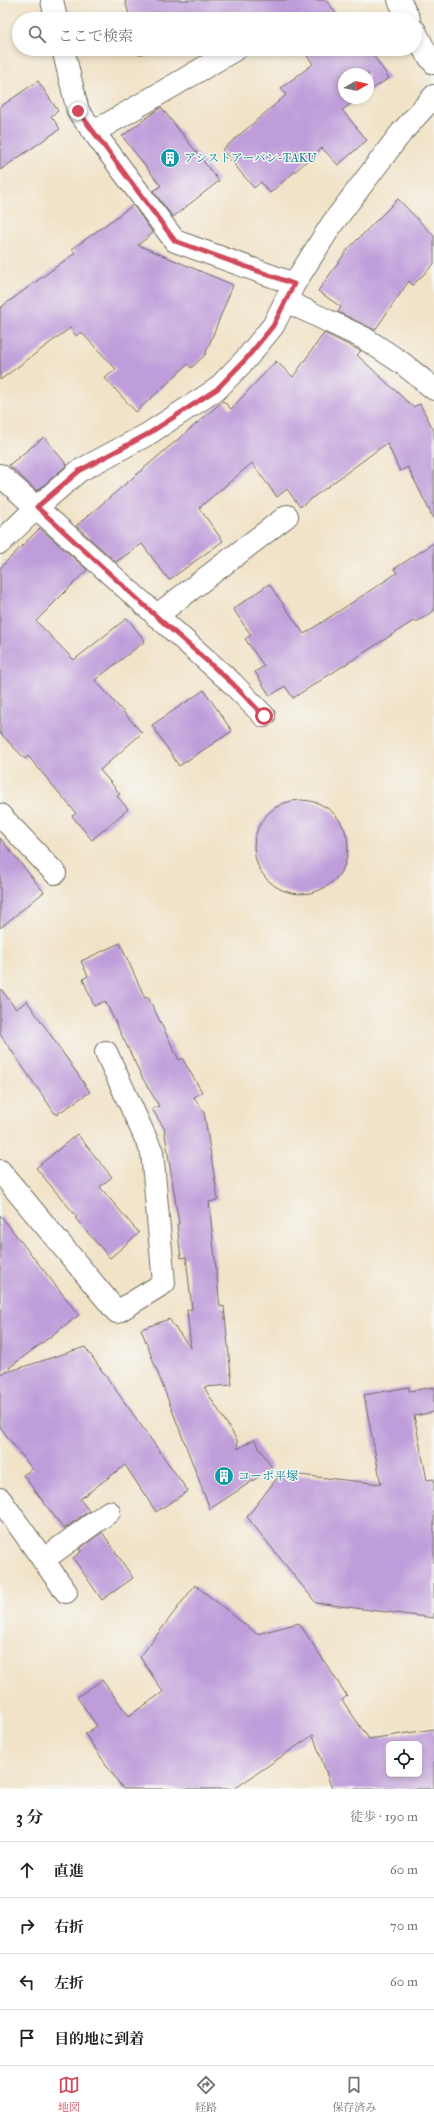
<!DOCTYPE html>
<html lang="ja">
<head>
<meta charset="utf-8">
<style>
  :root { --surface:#fff; --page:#f2f2f2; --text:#222; --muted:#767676; --line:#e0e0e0; --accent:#d1495b }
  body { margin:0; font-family:"IM FELL Great Primer","Noto Serif JP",serif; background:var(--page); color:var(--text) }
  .controls { position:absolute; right:12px; bottom:12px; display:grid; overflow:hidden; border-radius:6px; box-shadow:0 2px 6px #0003 }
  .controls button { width:36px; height:36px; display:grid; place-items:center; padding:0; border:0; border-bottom:1px solid var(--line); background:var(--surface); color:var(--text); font:20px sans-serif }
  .compass { position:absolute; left:338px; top:68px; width:36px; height:36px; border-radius:50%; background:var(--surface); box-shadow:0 2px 6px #0003; rotate:81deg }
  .stop { position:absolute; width:12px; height:12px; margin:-9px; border:3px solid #d1495b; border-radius:50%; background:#fff }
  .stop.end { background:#d1495b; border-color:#fff; box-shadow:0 1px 4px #0008 }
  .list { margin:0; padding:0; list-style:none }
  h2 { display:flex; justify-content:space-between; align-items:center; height:52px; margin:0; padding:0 16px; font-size:17px }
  h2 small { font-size:13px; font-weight:400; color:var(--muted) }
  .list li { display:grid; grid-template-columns:26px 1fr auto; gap:12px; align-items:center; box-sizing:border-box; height:56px; padding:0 16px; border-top:1px solid var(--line) }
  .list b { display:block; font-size:15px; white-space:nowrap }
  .list em { font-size:13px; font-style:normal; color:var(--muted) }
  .icon { flex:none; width:22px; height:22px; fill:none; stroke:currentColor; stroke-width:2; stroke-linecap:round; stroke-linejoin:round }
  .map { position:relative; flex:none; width:434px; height:1789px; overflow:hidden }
  .search { position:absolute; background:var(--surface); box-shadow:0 2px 6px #0003; left:12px; right:12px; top:12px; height:44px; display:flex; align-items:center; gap:10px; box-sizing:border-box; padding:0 14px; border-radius:22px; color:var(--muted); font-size:15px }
  .sheet { height:276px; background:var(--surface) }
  nav { display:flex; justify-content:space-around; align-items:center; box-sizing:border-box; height:56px; border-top:1px solid var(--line); background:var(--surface); font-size:11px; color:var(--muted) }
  nav a { display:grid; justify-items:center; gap:2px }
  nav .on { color:var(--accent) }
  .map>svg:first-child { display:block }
</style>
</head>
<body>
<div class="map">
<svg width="434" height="1789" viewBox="0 0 434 1789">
  <rect width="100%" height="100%" fill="#f6f6f2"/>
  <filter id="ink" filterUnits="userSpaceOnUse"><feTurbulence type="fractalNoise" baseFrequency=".025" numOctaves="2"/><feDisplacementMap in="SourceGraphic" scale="8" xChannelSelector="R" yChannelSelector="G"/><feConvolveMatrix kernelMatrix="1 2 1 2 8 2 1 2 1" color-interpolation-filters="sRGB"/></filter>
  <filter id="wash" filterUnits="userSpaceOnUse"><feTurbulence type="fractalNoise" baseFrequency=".012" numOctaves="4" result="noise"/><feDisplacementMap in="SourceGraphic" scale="16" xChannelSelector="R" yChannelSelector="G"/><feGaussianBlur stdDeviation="0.9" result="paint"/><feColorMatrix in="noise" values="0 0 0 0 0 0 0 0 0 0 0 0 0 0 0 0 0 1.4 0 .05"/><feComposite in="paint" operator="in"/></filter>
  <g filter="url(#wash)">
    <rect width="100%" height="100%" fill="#f1e3c8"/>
    <g id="blocks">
      <path fill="#bf9dda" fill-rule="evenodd" d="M125,0H326L340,19H280L278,16L267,19H130Z
        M137,49H159L138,55Z
        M302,49H369L389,78L368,92V74H344V98H360L342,110L367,140L338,165L322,148L270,193L261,182L254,188L222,150L286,95L281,88L313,64Z
        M38,81L58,111L51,116L60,129L0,170V107Z
        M161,107L219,181L173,217L153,191L161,186L122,136Z
        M398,199L434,236V264L413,285L409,281L375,330L338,312L341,307L318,291L348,249Z
        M133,205L153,233L138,245L233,285L205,355L191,368L188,364L136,412L105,378L116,369L81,332L76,336L70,328L0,380V308L75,253L72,249Z
        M324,333L361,351L357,355L413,407L420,404L434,431V520L408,467L400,471L387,443L300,507L287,489L277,497L252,463L199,508L223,541L169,580L142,544L116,562L76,526L223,401L231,409L276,361L293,377Z
        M44,437L67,465L37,491L9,465Z
        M40,528L87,570L36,621L74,660L127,618L145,641L95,680L142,733L100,770L120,794L117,796L128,809L92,840L72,816L76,813L28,756L25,759L0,733V568Z
        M434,543V611L416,622L415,620L293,698L285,686L270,696L255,672L264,666L245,639L251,635L233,609L269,584L304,634L397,573L394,569Z
        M204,690L232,731L179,766L152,725Z
        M254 847a47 47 0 1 1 94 0a47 47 0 1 1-94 0Z
        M0,838L44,892L0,928Z
        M120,943L145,998L148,997L179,1060L182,1058L202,1092L194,1097L204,1112L218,1200L209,1202L220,1307L224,1306L232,1385L204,1387L237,1440L238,1449L254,1439L272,1468L210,1509L141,1329L169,1319L191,1349L187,1310L192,1309L186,1257L181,1258L177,1224H179L164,1128L152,1109L159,1106L143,1079L105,1001L94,1006L83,979L88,976L81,961Z
        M0,988L16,1009L27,1001L90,1092L56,1115L0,1034Z
        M77,1134L112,1177L100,1187L139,1233L110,1258L75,1218L77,1217L36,1168Z
        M0,1215L79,1315L1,1374L85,1347L188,1491L156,1512L125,1465L80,1499L89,1511L64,1529L23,1475L32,1469L0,1427Z
        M409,1387V1391L434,1387V1412L414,1416L427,1480L434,1479V1618L316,1603L247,1517L281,1473L381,1484L364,1395Z
        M102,1532L133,1578L102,1600L73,1558L81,1552L79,1549Z
        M195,1585L257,1634L299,1623L347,1696L342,1700L369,1739L434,1729V1789H332L313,1735L234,1789H123L85,1734L97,1726L77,1697L102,1680L129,1716L163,1692L140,1657ZM389,1744H419V1774H389Z"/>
    </g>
  </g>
  <g filter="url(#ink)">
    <use href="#blocks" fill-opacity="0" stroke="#706b62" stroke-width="1"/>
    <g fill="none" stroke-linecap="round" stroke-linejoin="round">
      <g stroke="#706b62" stroke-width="24">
        <path id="minor" d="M52,0L56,19
          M399,0L409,19
          M415,31L426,53L434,63
          M63,49L78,111L175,241L294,284
          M94,132L236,49
          M286,301L364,338L402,363L434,389
          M0,475L232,683L264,716
          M0,543L37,507L79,471L148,434L217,389L246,359L273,326L294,284L332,224L401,133L434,96
          M156,616L287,516
          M0,815L55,873
          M0,1171L117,1312L164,1283L152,1152L106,1052
          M0,1499L66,1592
          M43,1560L109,1512"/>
      </g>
      <use href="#minor" stroke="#fff" stroke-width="22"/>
    </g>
  </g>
  <g fill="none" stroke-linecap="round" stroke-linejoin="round" filter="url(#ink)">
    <path stroke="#d1495b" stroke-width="5" d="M78,111L175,241L294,284L273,326L246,359L217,389L148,434L79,471L37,507L156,616L232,683L264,716"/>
  </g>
  <defs>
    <g id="building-disc" transform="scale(1)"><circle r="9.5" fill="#0f9aa8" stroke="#f6f6f2"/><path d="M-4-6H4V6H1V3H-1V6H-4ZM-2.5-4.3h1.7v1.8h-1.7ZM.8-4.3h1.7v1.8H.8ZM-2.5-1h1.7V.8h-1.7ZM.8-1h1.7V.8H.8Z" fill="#fff"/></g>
  </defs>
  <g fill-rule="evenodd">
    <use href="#building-disc" x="170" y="158"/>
    <use href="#building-disc" x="224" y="1476"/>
  </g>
  <g text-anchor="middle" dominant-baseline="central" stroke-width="3" stroke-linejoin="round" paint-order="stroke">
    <g font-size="12" fill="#0d838f" stroke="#f6f6f2" text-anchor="start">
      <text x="184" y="158">アシストアーバン-TAKU</text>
      <text x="238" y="1476">コーポ平塚</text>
    </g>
  </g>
</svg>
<div class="controls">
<button><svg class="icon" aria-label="locate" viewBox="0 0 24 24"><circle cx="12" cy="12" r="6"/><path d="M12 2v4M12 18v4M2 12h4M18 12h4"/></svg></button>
</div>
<svg class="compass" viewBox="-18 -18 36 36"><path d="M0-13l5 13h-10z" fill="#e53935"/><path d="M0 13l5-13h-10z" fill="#767676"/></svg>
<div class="stop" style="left:264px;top:716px"></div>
<div class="stop end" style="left:78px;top:111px"></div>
<div class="search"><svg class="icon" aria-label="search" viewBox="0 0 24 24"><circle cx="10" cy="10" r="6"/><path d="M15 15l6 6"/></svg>ここで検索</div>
</div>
<section class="sheet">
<h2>3 分<small>徒歩 · 190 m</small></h2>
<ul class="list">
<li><svg class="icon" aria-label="ahead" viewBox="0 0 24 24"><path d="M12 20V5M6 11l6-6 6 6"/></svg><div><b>直進</b></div><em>60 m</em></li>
<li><svg class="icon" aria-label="right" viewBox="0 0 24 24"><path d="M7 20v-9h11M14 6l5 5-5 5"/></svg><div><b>右折</b></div><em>70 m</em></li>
<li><svg class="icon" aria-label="left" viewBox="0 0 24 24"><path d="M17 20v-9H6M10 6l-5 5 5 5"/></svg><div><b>左折</b></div><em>60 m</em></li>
<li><svg class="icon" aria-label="arrive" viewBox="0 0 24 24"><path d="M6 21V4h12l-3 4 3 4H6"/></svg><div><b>目的地に到着</b></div></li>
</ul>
</section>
<nav>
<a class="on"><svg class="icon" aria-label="map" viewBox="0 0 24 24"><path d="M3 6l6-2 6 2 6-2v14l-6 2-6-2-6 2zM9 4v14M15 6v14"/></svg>地図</a>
<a><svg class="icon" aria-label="directions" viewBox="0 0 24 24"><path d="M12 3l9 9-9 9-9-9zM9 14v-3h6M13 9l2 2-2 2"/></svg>経路</a>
<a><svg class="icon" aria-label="saved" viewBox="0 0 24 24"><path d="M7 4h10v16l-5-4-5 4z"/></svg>保存済み</a>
</nav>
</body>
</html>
